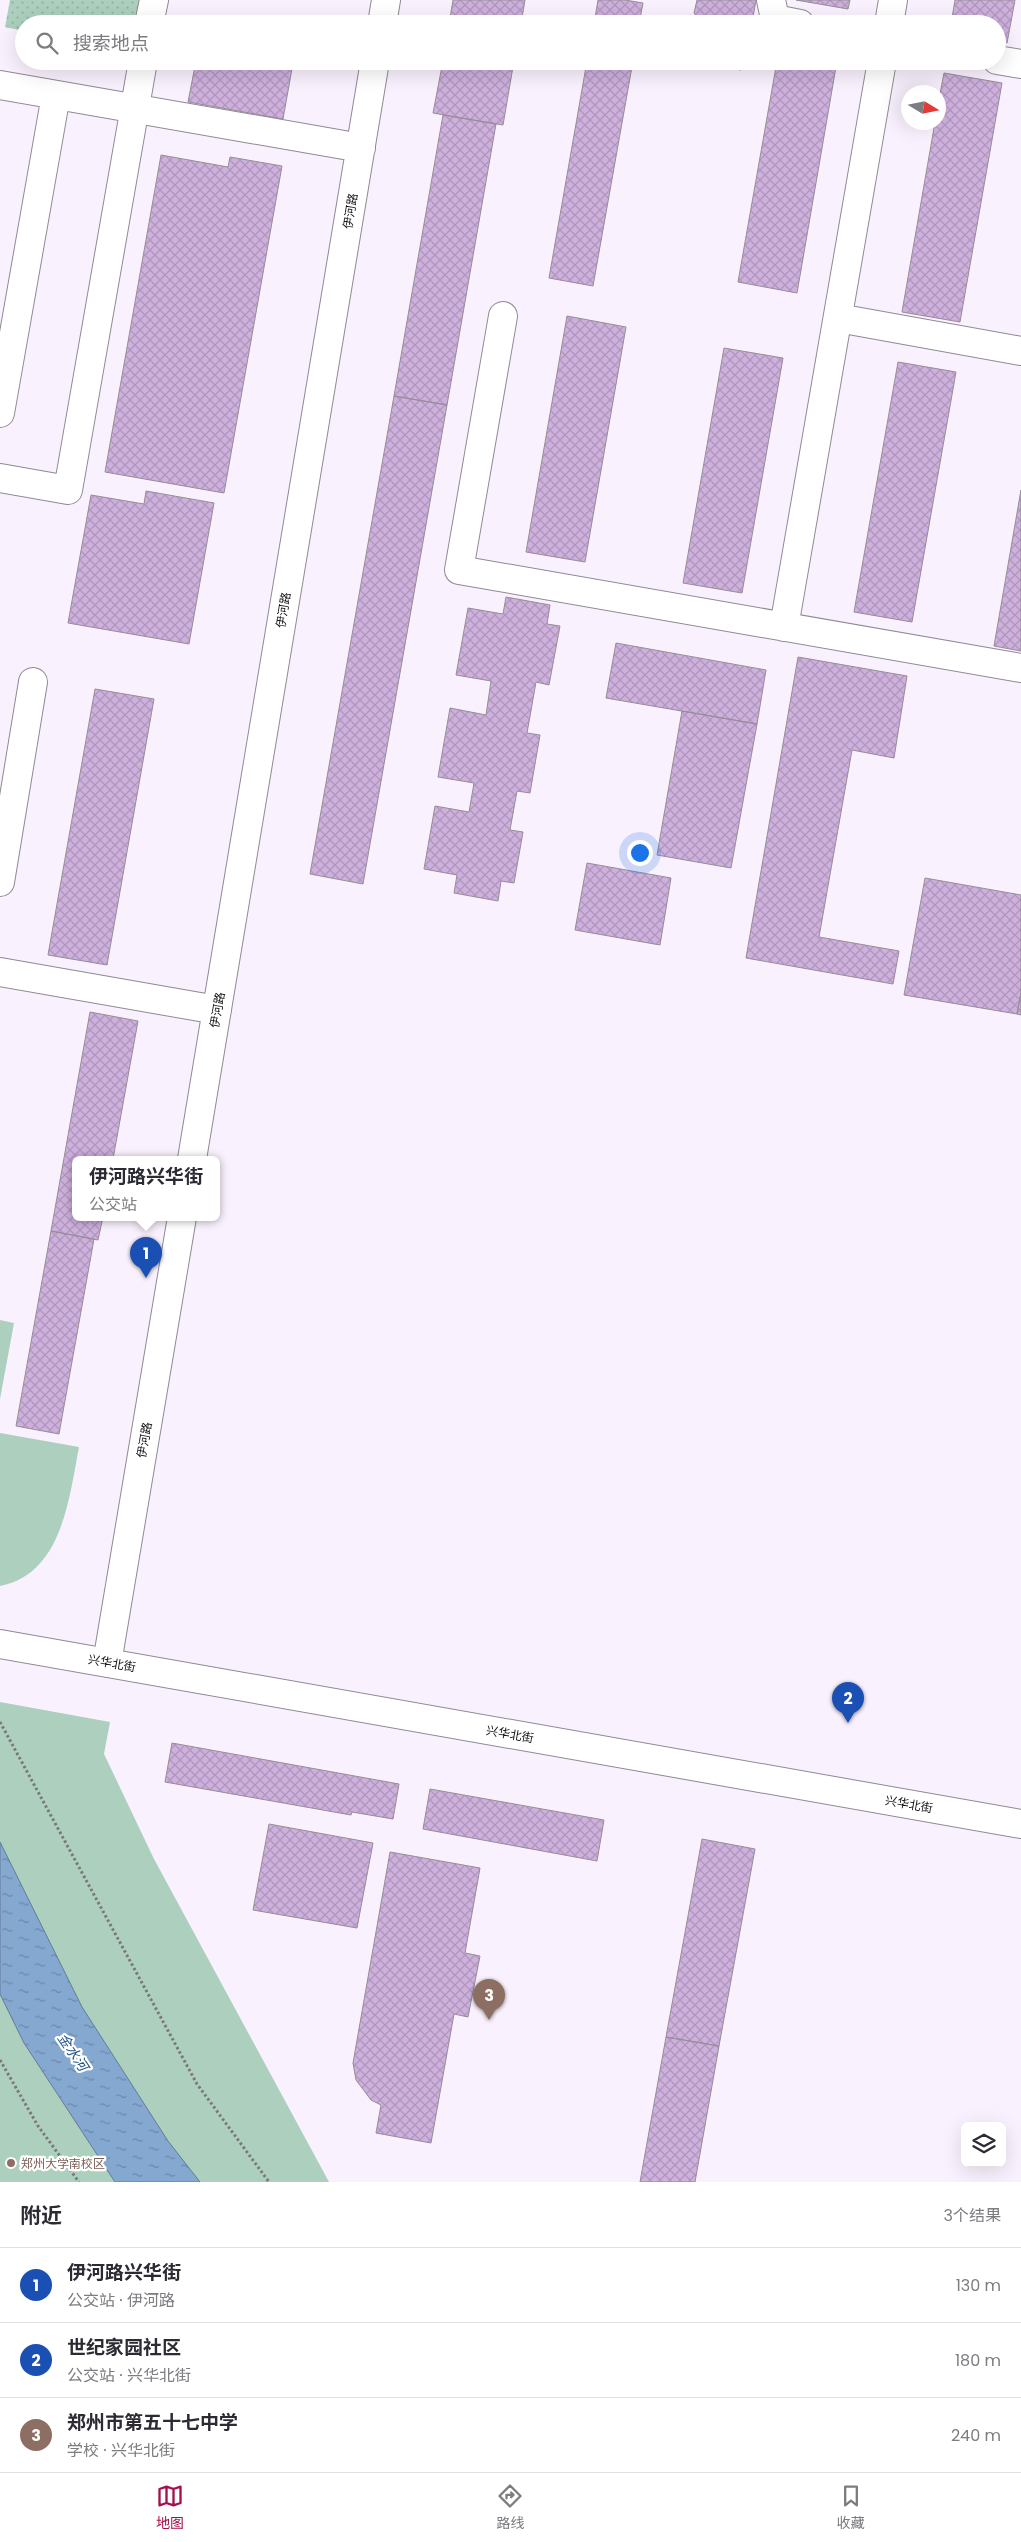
<!DOCTYPE html>
<html lang="zh">
<head>
<meta charset="utf-8">
<style>
  :root { --surface:#fff; --page:#f2f2f3; --text:#2b2b33; --muted:#7c7c81; --line:#e1e1e2; --accent:#a40f4c }
  body { margin:0; font-family:Poppins,"Noto Sans SC",sans-serif; background:var(--page); color:var(--text) }
  .controls { position:absolute; right:15px; bottom:15px; display:grid; overflow:hidden; border-radius:8px; box-shadow:0 5px 20px #0002 }
  .controls button { width:45px; height:45px; display:grid; place-items:center; padding:0; border:0; border-bottom:1px solid var(--line); background:var(--surface); color:var(--text); font:25px sans-serif }
  .compass { position:absolute; left:901px; top:85px; width:45px; height:45px; border-radius:50%; background:var(--surface); box-shadow:0 5px 20px #0002; rotate:100deg }
  .you { position:absolute; left:639px; top:852px; width:18px; height:18px; margin:-12px; border:4px solid #fff; border-radius:50%; background:#1a73e8; box-shadow:0 0 0 8px #1a73e833 }
  .badge { display:grid; place-items:center; width:32px; height:32px; border-radius:50%; background:var(--accent); color:#fff; font-size:16px; font-weight:700 }
  .pin { position:absolute; translate:-50% -41px; filter:drop-shadow(0 1px 2px #0008) }
  .pin::after { content:''; position:absolute; top:26px; width:18px; height:15px; background:inherit; clip-path:polygon(0 0,100% 0,50% 100%) }
  .popup { position:absolute; left:72px; top:1156px; width:148px; height:65px; box-sizing:border-box; display:grid; place-content:center; border-radius:8px; background:var(--surface); filter:drop-shadow(0 1px 4px #0005); font-size:16px; white-space:nowrap; color:var(--muted) }
  .popup b { font-size:19px; color:var(--text) }
  .popup::after { content:''; position:absolute; left:50%; top:100%; margin-left:-10px; border:10px solid transparent; border-top-color:var(--surface) }
  .list { margin:0; padding:0; list-style:none }
  h2 { display:flex; justify-content:space-between; align-items:center; height:65px; margin:0; padding:0 20px; font-size:21px }
  h2 small { font-size:16px; font-weight:400; color:var(--muted) }
  .list li { display:grid; grid-template-columns:32px 1fr auto; gap:15px; align-items:center; box-sizing:border-box; height:75px; padding:0 20px; border-top:1px solid var(--line) }
  .list b { display:block; font-size:19px; white-space:nowrap }
  .list p { margin:0; font-size:16px; white-space:nowrap; color:var(--muted) }
  .list em { font-size:16px; font-style:normal; color:var(--muted) }
  .icon { flex:none; width:28px; height:28px; fill:none; stroke:currentColor; stroke-width:2; stroke-linecap:round; stroke-linejoin:round }
  .map { position:relative; flex:none; width:1021px; height:2182px; overflow:hidden }
  .search { position:absolute; background:var(--surface); box-shadow:0 5px 20px #0002; left:15px; right:15px; top:15px; height:55px; display:flex; align-items:center; gap:12px; box-sizing:border-box; padding:0 18px; border-radius:28px; color:var(--muted); font-size:19px }
  .sheet { height:290px; background:var(--surface) }
  nav { display:flex; justify-content:space-around; align-items:center; box-sizing:border-box; height:70px; border-top:1px solid var(--line); background:var(--surface); font-size:14px; color:var(--muted) }
  nav a { display:grid; justify-items:center; gap:2px }
  nav .on { color:var(--accent) }
  .map>svg:first-child { display:block }
</style>
</head>
<body>
<div class="map">
<svg width="1021" height="2182" viewBox="0 0 1021 2182">
  <defs>
    <pattern id="grass-dots" width="8" height="8" patternUnits="userSpaceOnUse" patternTransform="scale(1.25)"><rect width="8" height="8" fill="#acd0bd"/><path d="M2 2h.1M6 6h.1" fill="none" stroke="#93b2a2" stroke-width="1.8" stroke-linecap="round"/></pattern>
    <pattern id="water-ripples" width="26" height="14" patternUnits="userSpaceOnUse" patternTransform="scale(1.25)"><rect width="26" height="14" fill="#85a8d0"/><path d="M2 4q2-2 4 0t4 0M15 11q2-2 4 0t4 0" fill="none" stroke="#6c87a8"/></pattern>
    <pattern id="building-cross-hatch" width="8" height="8" patternUnits="userSpaceOnUse" patternTransform="scale(1.25)"><rect width="8" height="8" fill="#ceb0dd"/><path d="M0 0l8 8M0 8l8-8" fill="none" stroke="#b096bd"/></pattern>
  </defs>
  <rect width="100%" height="100%" fill="#f9f1fd"/>
  <path fill="url(#grass-dots)" d="M10,0H143L139,24H24V31L5,27Z"/>
  <path fill="#acd0bd" d="M0,1320L14,1323L0,1399Z
    M0,1433L79,1447C69,1499 62,1574 0,1586Z
    M0,1702L110,1722L104,1754L154,1859L329,2182H0Z"/>
  <path fill="url(#water-ripples)" stroke="#637b98" d="M0,1842L82,2007L168,2141L200,2182H115L24,2043L0,1994Z"/>
  <path fill="url(#building-cross-hatch)" stroke="#958d98" d="M453,0H525L521,24H449Z
    M598,0H625L643,3L639,24H594Z
    M697,0H756L752,23L702,24L694,13Z
    M796,0H850L848,9Z
    M955,0H1015L1007,43L997,41V24H951Z
    M196,61L293,63L283,119L188,102Z
    M443,61H514L503,125L433,113Z
    M587,61H633L593,286L549,278Z
    M688,61H742L741,70Z
    M777,61H837L797,293L738,282Z
    M944,73L1002,83L960,322L902,312L935,122H938V104Z
    M443,115L496,124L447,405L394,396Z
    M161,155L228,167L230,157L282,166L224,493L105,472Z
    M567,316L626,327L585,562L526,552Z
    M724,348L783,358L742,593L683,583Z
    M898,362L956,372L912,622L854,612Z
    M394,396L447,405L363,884L310,874Z
    M1021,490V651L994,646Z
    M146,491L214,503L189,644L68,623L91,495L144,504Z
    M506,597L550,605L547,624L560,626L549,685L536,682L527,733L540,735L530,793L517,791L510,830L523,832L514,883L501,881L498,901L454,893L457,875L424,869L435,806L469,812L474,783L438,777L450,708L486,715L491,681L456,675L468,608L503,614Z
    M616,643L766,670L757,724L606,698Z
    M798,657L907,676L894,758L852,750L819,937L899,951L893,984L746,958Z
    M95,689L154,699L107,965L48,955Z
    M682,711L757,724L731,868L657,855Z
    M587,863L671,878L660,945L575,930Z
    M925,878L1021,895V993L1017,1014L904,995Z
    M1021,993V1015L1017,1014Z
    M90,1012L138,1021L113,1159H76V1217H103L98,1240L51,1231Z
    M51,1231L94,1239L59,1434L16,1426Z
    M172,1743L399,1784L393,1819L352,1812L351,1815L165,1782Z
    M430,1789L604,1820L597,1861L423,1829Z
    M269,1824L373,1843L357,1928L253,1910Z
    M702,1839L755,1849L719,2046L666,2037Z
    M390,1852L480,1868L465,1953L480,1956L468,2017L454,2014L431,2143L376,2133L381,2105L371,2100L356,2080L353,2063Z
    M666,2037L719,2046L695,2182H640Z"/>
  <g fill="none" stroke-linecap="round" stroke-linejoin="round">
    <g stroke="#908994" stroke-width="30">
      <path id="minor" d="M771,0L775,19L800,24
        M149,24L154,0
        M382,24L386,0
        M889,24L893,0
        M997,60L1021,64
        M0,85L361,148
        M503,316L459,570L1021,668
        M838,318L1021,351
        M0,413L56,95
        M0,478L68,490L143,61
        M784,627L882,61
        M0,882L33,682
        M0,972L217,1010
        M192,1159L375,61
        M0,1644L1021,1824
        M107,1663L182,1217"/>
    </g>
    <path stroke="#7c777e" stroke-width="3" stroke-dasharray="2.5 2.5" stroke-linecap="butt" d="M0,1722L197,2084L269,2182
      M0,2060L38,2126L79,2182"/>
    <use href="#minor" stroke="#fff" stroke-width="28"/>
  </g>
  <circle fill="#8d6e63" stroke="#fff" stroke-width="2" cx="11" cy="2163" r="5"/>
  <g text-anchor="middle" dominant-baseline="central" stroke-width="4.5" stroke-linejoin="round" paint-order="stroke">
    <g font-size="12" fill="#141115" stroke="#fff">
      <text transform="translate(350 211) rotate(-81)">伊河路</text>
      <text transform="translate(283 610) rotate(-81)">伊河路</text>
      <text transform="translate(217 1010) rotate(-80)">伊河路</text>
      <text transform="translate(144 1440) rotate(-80)">伊河路</text>
      <text transform="translate(112 1663) rotate(10)">兴华北街</text>
      <text transform="translate(510 1734) rotate(10)">兴华北街</text>
      <text transform="translate(909 1804) rotate(10)">兴华北街</text>
    </g>
    <g font-size="12" fill="#785e54" stroke="#fff" text-anchor="start">
      <text x="21" y="2163">郑州大学南校区</text>
    </g>
    <g font-size="14" font-style="italic" fill="#245588" stroke="#fff">
      <text transform="translate(73 2052) rotate(56)">金水河</text>
    </g>
  </g>
</svg>
<div class="controls">
<button><svg class="icon" aria-label="layers" viewBox="0 0 24 24"><path d="M12 4l9 5-9 5-9-5zM3 14l9 5 9-5"/></svg></button>
</div>
<svg class="compass" viewBox="-18 -18 36 36"><path d="M0-13l5 13h-10z" fill="#e53935"/><path d="M0 13l5-13h-10z" fill="#7c7c81"/></svg>
<div class="you"></div>
<div class="pin badge" style="left:146px;top:1278px;background:#1a4fb4">1</div>
<div class="popup"><b>伊河路兴华街</b>公交站</div>
<div class="pin badge" style="left:848px;top:1723px;background:#1a4fb4">2</div>
<div class="pin badge" style="left:489px;top:2020px;background:#8d6e63">3</div>
<div class="search"><svg class="icon" aria-label="search" viewBox="0 0 24 24"><circle cx="10" cy="10" r="6"/><path d="M15 15l6 6"/></svg>搜索地点</div>
</div>
<section class="sheet">
<h2>附近<small>3个结果</small></h2>
<ul class="list">
<li><span class="badge" style="background:#1a4fb4">1</span><div><b>伊河路兴华街</b><p>公交站 · 伊河路</p></div><em>130 m</em></li>
<li><span class="badge" style="background:#1a4fb4">2</span><div><b>世纪家园社区</b><p>公交站 · 兴华北街</p></div><em>180 m</em></li>
<li><span class="badge" style="background:#8d6e63">3</span><div><b>郑州市第五十七中学</b><p>学校 · 兴华北街</p></div><em>240 m</em></li>
</ul>
</section>
<nav>
<a class="on"><svg class="icon" aria-label="map" viewBox="0 0 24 24"><path d="M3 6l6-2 6 2 6-2v14l-6 2-6-2-6 2zM9 4v14M15 6v14"/></svg>地图</a>
<a><svg class="icon" aria-label="directions" viewBox="0 0 24 24"><path d="M12 3l9 9-9 9-9-9zM9 14v-3h6M13 9l2 2-2 2"/></svg>路线</a>
<a><svg class="icon" aria-label="saved" viewBox="0 0 24 24"><path d="M7 4h10v16l-5-4-5 4z"/></svg>收藏</a>
</nav>
</body>
</html>
